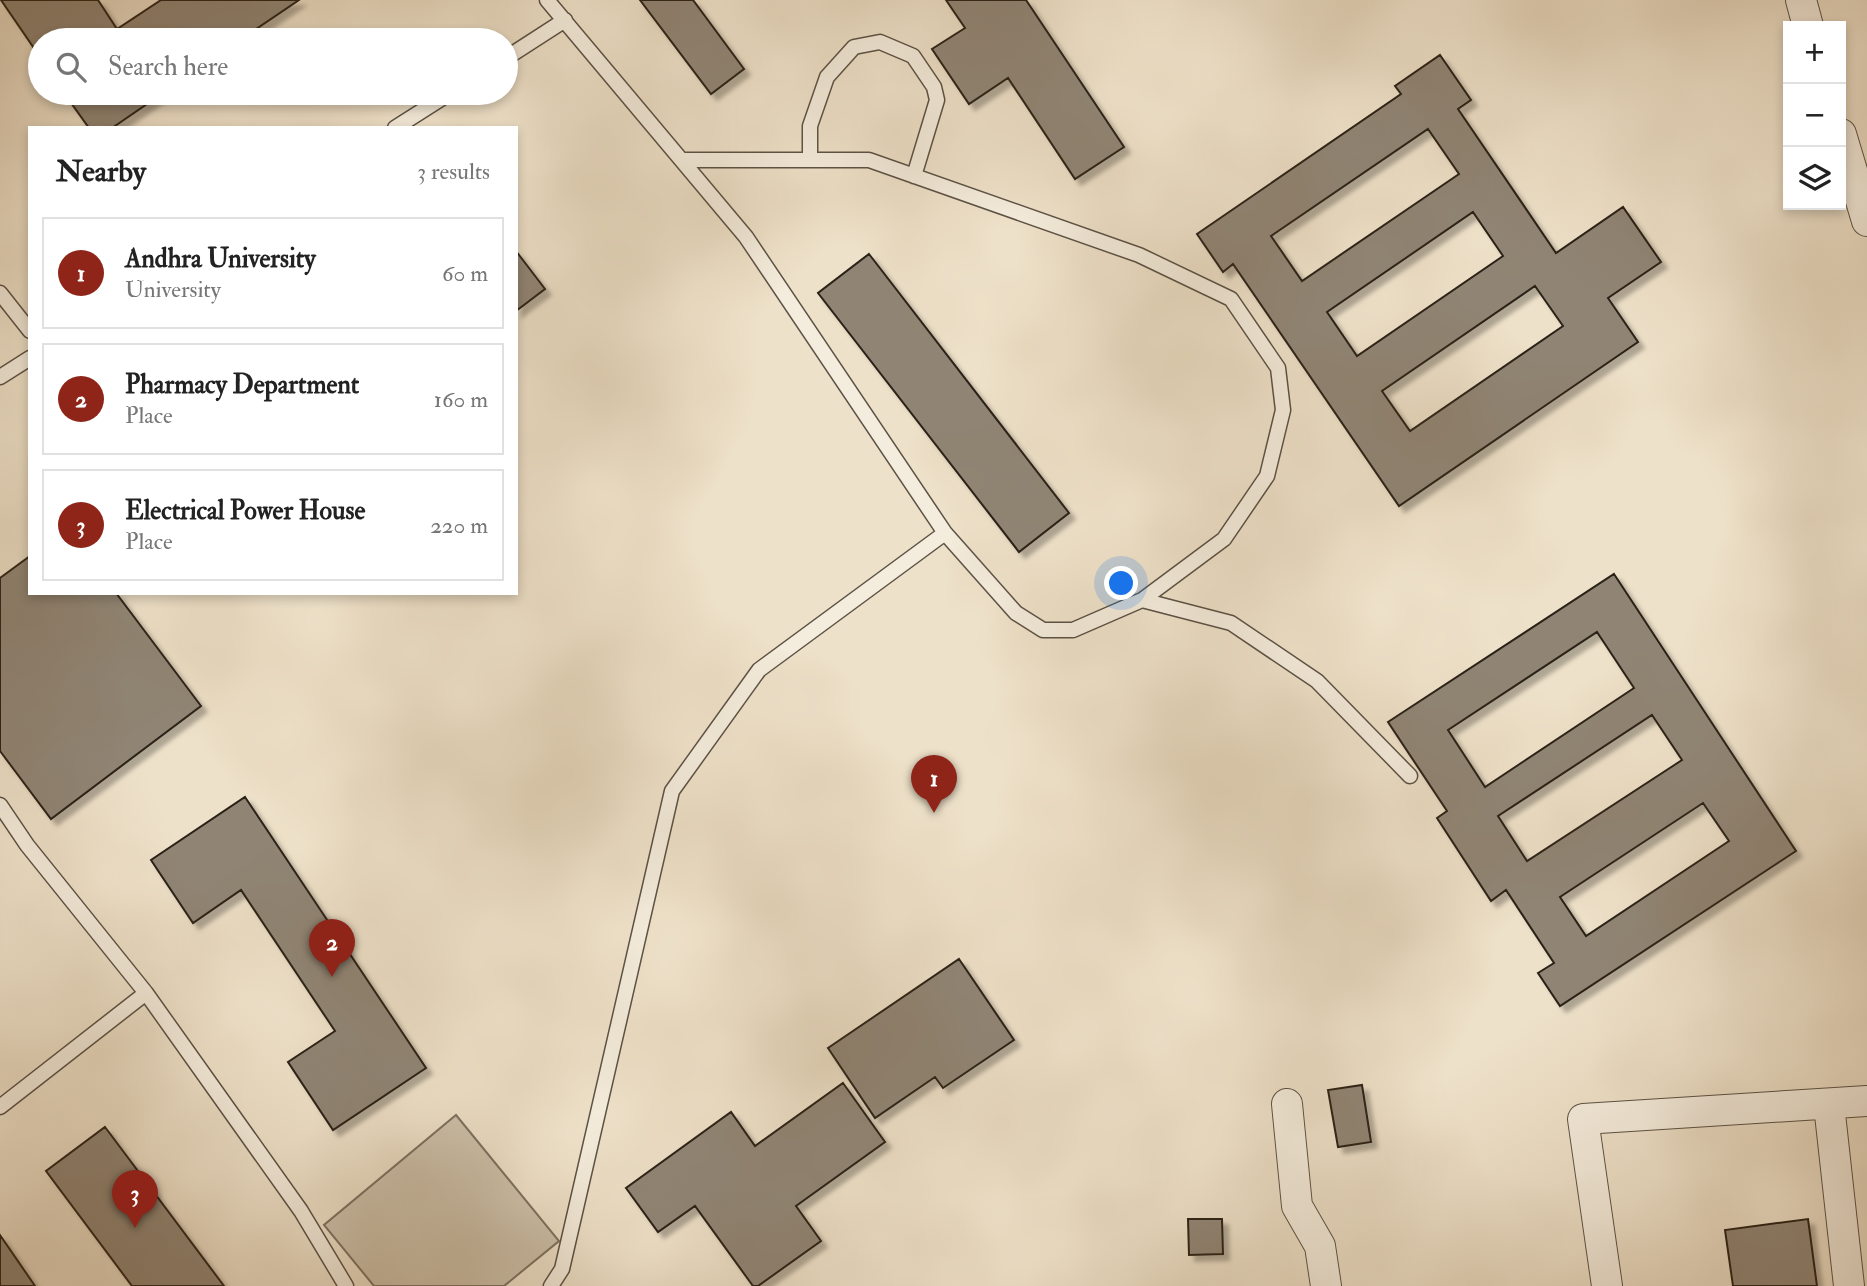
<!DOCTYPE html>
<html lang="en">
<head>
<meta charset="utf-8">
<style>
  :root { --surface:#fff; --page:#f2f2f2; --text:#222; --muted:#767676; --line:#e0e0e0; --accent:#8f2418 }
  body { margin:0; font-family:"IM FELL Double Pica",serif; background:var(--page); color:var(--text) }
  .controls { position:absolute; right:21px; top:21px; display:grid; overflow:hidden; border-radius:0px; box-shadow:0 4px 10px #0003 }
  .controls button { width:63px; height:63px; display:grid; place-items:center; padding:0; border:0; border-bottom:2px solid var(--line); background:var(--surface); color:var(--text); font:35px sans-serif }
  .you { position:absolute; left:1122px; top:584px; width:24px; height:24px; margin:-18px; border:5px solid #fff; border-radius:50%; background:#1a73e8; box-shadow:0 0 0 10px #1a73e833 }
  .badge { display:grid; place-items:center; width:46px; height:46px; border-radius:50%; background:var(--accent); color:#fff; font-size:23px; font-weight:700 }
  .pin { position:absolute; translate:-50% -58px; filter:drop-shadow(0 2px 4px #0008) }
  .pin::after { content:''; position:absolute; top:37px; width:24px; height:21px; background:inherit; clip-path:polygon(0 0,100% 0,50% 100%) }
  .list { margin:0; padding:0; list-style:none }
  h2 { display:flex; justify-content:space-between; align-items:center; height:91px; margin:0; padding:0 28px; font-size:30px }
  h2 small { font-size:23px; font-weight:400; color:var(--muted) }
  .list li { display:grid; grid-template-columns:46px 1fr auto; gap:21px; align-items:center; box-sizing:border-box; height:112px; margin:0 14px 14px; padding:0 14px; border:2px solid var(--line); border-radius:0px }
  .list b { display:block; font-size:26px; white-space:nowrap }
  .list p { margin:0; font-size:23px; white-space:nowrap; color:var(--muted) }
  .list em { font-size:23px; font-style:normal; color:var(--muted) }
  .icon { flex:none; width:38px; height:38px; fill:none; stroke:currentColor; stroke-width:2; stroke-linecap:round; stroke-linejoin:round }
  .map { position:relative; flex:none; width:1867px; height:1286px; overflow:hidden }
  .search { position:absolute; background:var(--surface); box-shadow:0 4px 10px #0003; left:28px; top:28px; width:490px; height:77px; display:flex; align-items:center; gap:18px; box-sizing:border-box; padding:0 24px; border-radius:38px; color:var(--muted); font-size:26px }
  .panel { position:absolute; background:var(--surface); box-shadow:0 4px 10px #0003; left:28px; top:126px; width:490px; height:469px; border-radius:0px }
  .map>svg:first-child { display:block }
</style>
</head>
<body>
<div class="map">
<svg width="1867" height="1286" viewBox="0 0 1867 1286">
  <defs>
    <filter id="shadow"><feDropShadow dx="6" dy="6" stdDeviation="2" flood-color="#0004"/></filter>
  </defs>
  <rect width="100%" height="100%" fill="#eee1c9"/>
  <filter id="stains"><feTurbulence type="fractalNoise" baseFrequency=".00286" numOctaves="4"/><feColorMatrix values="0 0 0 0 .2 0 0 0 0 .09 0 0 0 0 .02 0 0 0 .5 -.17"/></filter>
  <radialGradient id="worn" r=".72"><stop offset=".6" stop-color="#630" stop-opacity="0"/><stop offset="1" stop-color="#630" stop-opacity=".3"/></radialGradient>
  <path fill="#cdc1ab" stroke="#7c7262" stroke-width="2" d="M456,1115L559,1241L504,1286H374L324,1225Z"/>
  <path fill="#908575" stroke="#2b2219" stroke-width="2" fill-rule="evenodd" filter="url(#shadow)" d="M1,0H98L117,29L161,0H299L240,40H40V57Z
    M640,0H693L744,69L711,94Z
    M946,0H1026L1124,147L1075,179L1008,78L969,104L932,49L965,28Z
    M1440,55L1471,100L1458,109L1556,253L1623,207L1661,262L1608,298L1638,342L1399,506L1233,264L1223,272L1197,234L1401,94L1395,86ZM1428,129L1459,174L1302,281L1271,236ZM1473,212L1503,256L1357,356L1327,312ZM1535,286L1563,326L1410,431L1382,391Z
    M64,93H163L112,128H89Z
    M516,251L545,289L516,311Z
    M869,254L1069,513L1019,552L818,293Z
    M30,556V593H116L201,706L51,819L0,751V578Z
    M1614,574L1796,851L1560,1006L1538,973L1554,963L1506,890L1491,901L1437,818L1447,811L1388,722ZM1597,632L1634,688L1485,787L1448,730ZM1652,715L1682,760L1527,861L1498,816ZM1703,803L1729,841L1586,936L1560,897Z
    M245,797L426,1068L333,1130L288,1062L335,1031L241,890L193,923L151,860Z
    M959,959L1014,1040L943,1088L935,1077L875,1118L828,1048Z
    M843,1083L885,1142L796,1206L821,1241L758,1286H753L695,1206L658,1232L626,1188L731,1112L755,1146Z
    M1362,1085L1371,1142L1338,1147L1328,1090Z
    M105,1127L224,1286H132L46,1171Z
    M1188,1219H1222L1223,1254L1189,1255Z
    M1808,1219L1817,1286H1733L1725,1230Z
    M0,1235L35,1286H0Z"/>
  <g fill="none" stroke-linecap="round" stroke-linejoin="round">
    <g stroke="#5c5245" stroke-width="17">
      <path id="lane" d="M547,0L746,237L945,533L759,670L672,791L562,1269L551,1286
        M506,58L565,20
        M395,128L450,93
        M683,160H869L1139,255L1231,299L1278,368L1283,410L1267,476L1224,539L1142,600L1073,630H1043L1016,613L945,533
        M810,160V126L827,77L854,47L880,42L913,56L934,87L937,100L914,176
        M0,293L30,331
        M0,377L30,358
        M1142,600L1231,623L1317,681L1410,776
        M0,805L27,845L146,993L0,1107
        M146,993L301,1211L346,1286"/>
    </g>
    <g stroke="#5c5245" stroke-width="32">
      <path id="street" d="M1801,0L1808,26
        M1841,134L1867,221
        M1287,1104L1297,1206L1320,1246L1326,1286
        M1829,1105L1849,1286
        M1607,1286L1583,1119L1867,1101"/>
    </g>
    <use href="#lane" stroke="#f4ecdc" stroke-width="14"/>
    <use href="#street" stroke="#f4ecdc" stroke-width="30"/>
  </g>
  <rect width="100%" height="100%" filter="url(#stains)"/>
  <rect width="100%" height="100%" fill="url(#worn)"/>
</svg>
<div class="controls">
<button>+</button>
<button>−</button>
<button><svg class="icon" aria-label="layers" viewBox="0 0 24 24"><path d="M12 4l9 5-9 5-9-5zM3 14l9 5 9-5"/></svg></button>
</div>
<div class="you"></div>
<div class="pin badge" style="left:934px;top:813px">1</div>
<div class="pin badge" style="left:332px;top:977px">2</div>
<div class="pin badge" style="left:135px;top:1228px">3</div>
<div class="search"><svg class="icon" aria-label="search" viewBox="0 0 24 24"><circle cx="10" cy="10" r="6"/><path d="M15 15l6 6"/></svg>Search here</div>
<section class="panel">
<h2>Nearby<small>3 results</small></h2>
<ul class="list">
<li><span class="badge">1</span><div><b>Andhra University</b><p>University</p></div><em>60 m</em></li>
<li><span class="badge">2</span><div><b>Pharmacy Department</b><p>Place</p></div><em>160 m</em></li>
<li><span class="badge">3</span><div><b>Electrical Power House</b><p>Place</p></div><em>220 m</em></li>
</ul>
</section>
</div>
</body>
</html>
